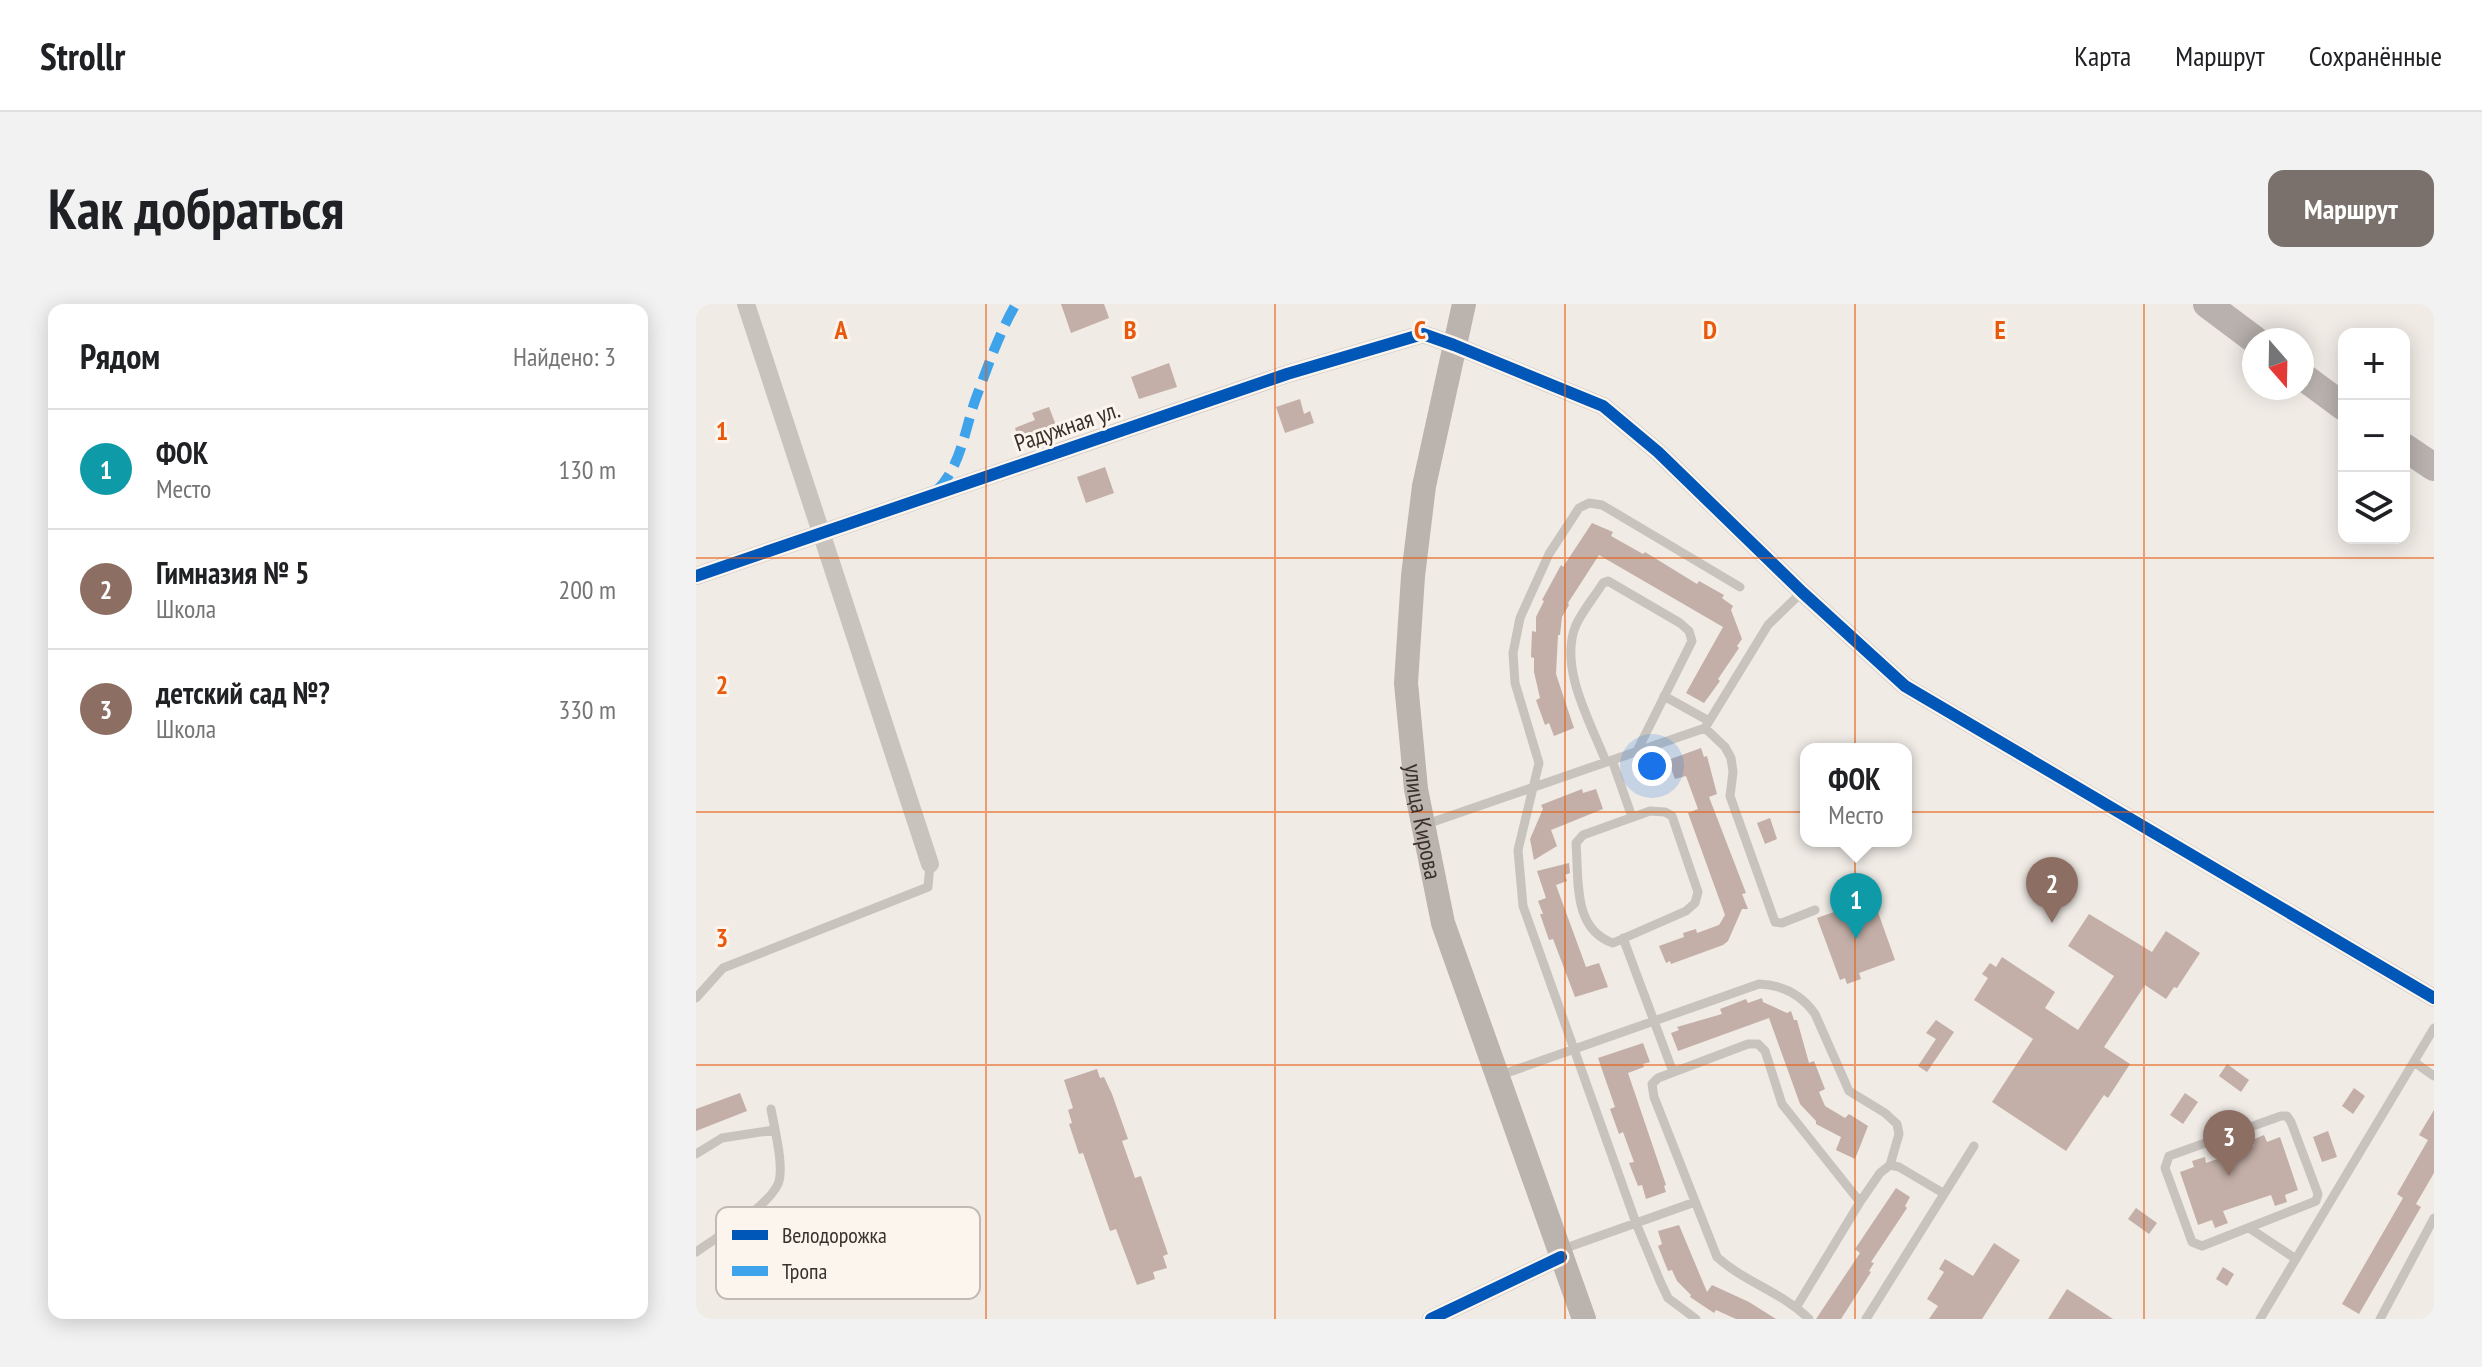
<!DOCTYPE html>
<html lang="ru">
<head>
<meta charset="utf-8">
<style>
  :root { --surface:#fff; --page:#f2f2f2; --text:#202124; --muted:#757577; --line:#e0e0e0; --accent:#7a716c }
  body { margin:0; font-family:"PT Sans Narrow",sans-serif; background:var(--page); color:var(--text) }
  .controls { position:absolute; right:24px; top:24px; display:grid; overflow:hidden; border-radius:16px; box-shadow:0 4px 20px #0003 }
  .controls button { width:72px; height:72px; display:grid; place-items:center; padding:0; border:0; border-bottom:2px solid var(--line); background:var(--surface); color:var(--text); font:40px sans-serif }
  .compass { position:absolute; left:1546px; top:24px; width:72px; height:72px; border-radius:50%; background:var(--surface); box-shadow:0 4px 20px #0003; rotate:160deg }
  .you { position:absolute; left:956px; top:462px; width:28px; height:28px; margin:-20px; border:6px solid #fff; border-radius:50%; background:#1a73e8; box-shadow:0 0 0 12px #1a73e833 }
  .badge { display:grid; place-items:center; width:52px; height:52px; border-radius:50%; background:var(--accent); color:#fff; font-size:26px; font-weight:700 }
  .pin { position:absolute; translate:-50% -66px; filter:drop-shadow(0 2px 4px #0008) }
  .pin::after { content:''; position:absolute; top:42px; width:28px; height:24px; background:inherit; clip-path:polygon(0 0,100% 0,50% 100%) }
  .popup { position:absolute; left:1104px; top:439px; width:112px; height:104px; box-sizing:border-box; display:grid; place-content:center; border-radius:16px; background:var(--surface); filter:drop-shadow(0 2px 6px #0005); font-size:26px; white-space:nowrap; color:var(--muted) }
  .popup b { font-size:30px; color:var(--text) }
  .popup::after { content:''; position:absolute; left:50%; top:100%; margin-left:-16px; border:16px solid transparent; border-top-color:var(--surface) }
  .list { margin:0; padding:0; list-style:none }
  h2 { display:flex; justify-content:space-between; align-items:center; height:104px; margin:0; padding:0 32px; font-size:34px }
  h2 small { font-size:26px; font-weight:400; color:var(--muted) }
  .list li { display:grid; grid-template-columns:52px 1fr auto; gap:24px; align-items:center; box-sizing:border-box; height:120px; padding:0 32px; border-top:2px solid var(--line) }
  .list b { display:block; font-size:30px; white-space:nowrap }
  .list p { margin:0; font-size:26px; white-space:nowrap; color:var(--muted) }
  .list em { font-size:26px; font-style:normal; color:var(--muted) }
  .icon { flex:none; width:44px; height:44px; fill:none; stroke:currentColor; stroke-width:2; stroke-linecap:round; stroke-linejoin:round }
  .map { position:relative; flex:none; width:1738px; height:1015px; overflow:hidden; border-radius:16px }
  header { display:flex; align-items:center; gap:48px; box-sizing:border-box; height:112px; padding:0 40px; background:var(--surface); border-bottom:2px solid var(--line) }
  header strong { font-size:38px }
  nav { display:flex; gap:44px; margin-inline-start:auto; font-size:28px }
  .intro { display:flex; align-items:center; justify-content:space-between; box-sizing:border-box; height:192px; padding:0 48px }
  h1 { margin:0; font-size:56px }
  .button { padding:20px 36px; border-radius:16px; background:var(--accent); color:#fff; font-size:28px; font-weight:700 }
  main { display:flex; gap:48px; padding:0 48px }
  aside { flex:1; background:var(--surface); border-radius:16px; box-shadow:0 4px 20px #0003 }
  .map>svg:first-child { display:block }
</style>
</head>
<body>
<header>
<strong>Strollr</strong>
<nav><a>Карта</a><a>Маршрут</a><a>Сохранённые</a></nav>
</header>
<div class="intro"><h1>Как добраться</h1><a class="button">Маршрут</a></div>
<main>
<aside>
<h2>Рядом<small>Найдено: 3</small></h2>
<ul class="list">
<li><span class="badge" style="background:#0f9aa8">1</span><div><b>ФОК</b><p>Место</p></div><em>130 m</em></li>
<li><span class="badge" style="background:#8d6e63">2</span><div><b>Гимназия № 5</b><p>Школа</p></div><em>200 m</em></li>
<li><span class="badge" style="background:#8d6e63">3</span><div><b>детский сад №?</b><p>Школа</p></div><em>330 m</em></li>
</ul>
</aside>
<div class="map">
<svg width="1738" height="1015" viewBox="0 0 1738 1015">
  <rect width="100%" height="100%" fill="#f0ebe5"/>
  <path fill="#c3afa7" d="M365,0H408L413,14L375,29Z
    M473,59L481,83L443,95L435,73Z
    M604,95L608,110L614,107L618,119L589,129L580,103Z
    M353,103L361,124L323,136L319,124L339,116L336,109Z
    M409,163L418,189L390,199L381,173Z
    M896,219L917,228L915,232L947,250L949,248L1001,280L1003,277L1028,291L1026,294L1037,302L1035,306L1046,335L1041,342L1043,344L1022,375L1024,377L1008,399L990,389L1027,323L903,251L872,299L873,301L866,313L864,331H862L860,370L878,424L858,432L853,419L849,421L840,396L844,394L838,368V354L835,353L836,327L840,328V313L848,297L846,296L865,261L867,263Z
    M1005,444L1008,453L1011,452L1021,490L1013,493L1050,589L1046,590L1052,605H1046L1032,637L1027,641L975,660L974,657L970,659L963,642L988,633L987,629L1000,625L1001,629L1023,621L1029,611L992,509L1002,505L990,472L979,475L972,456Z
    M886,485L887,489L900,485L907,505L855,526L861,542L838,556L834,535L847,505L845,501Z
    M1074,514L1081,535L1069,540L1061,519Z
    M873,559L874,569L869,571L871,577L860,581L890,663L903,659L912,683L879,693L857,635L853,636L844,610H847L842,597L850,594L841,567Z
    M1177,594L1199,656L1163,669L1165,675L1151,680L1149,674L1144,676L1121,614Z
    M1393,610L1456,648L1470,627L1504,649L1481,684L1478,683L1470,695L1449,681L1408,743L1434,760L1412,794L1408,791L1370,847L1296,798L1337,735L1278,696L1292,674L1286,670L1294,659L1300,663L1306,653L1359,688L1349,704L1382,726L1418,672L1372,642Z
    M1066,694L1067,698L1091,709L1095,707L1098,716H1101L1113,759L1118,757L1129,785L1123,788L1129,802L1149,814L1153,810L1172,822L1159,855L1140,846L1145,833L1120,820V817L1104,800L1073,714L982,747L975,729L983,726L981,723L1026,710L1024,705L1050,695L1052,699Z
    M1240,716L1258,728L1231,768L1222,762L1240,735L1230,729Z
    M947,739L954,758L947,760L948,763L932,769L970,881L968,882L970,888L950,895L946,881L942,882L933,859L938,858L927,828L923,830L914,805L919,803L902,754Z
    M1531,760L1553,776L1545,788L1523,772Z
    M401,765L404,774L408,773L416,790L432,835L426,837L439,874L445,872L472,950L467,952L471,964L457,968L459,975L441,981L420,925L414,927L387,849L383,850L373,820L376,819L372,806L377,804L368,776Z
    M1658,784L1669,792L1657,810L1646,802Z
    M44,789L51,807L0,827V805Z
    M1489,789L1502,798L1487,820L1474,811Z
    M1738,806V869L1720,900L1725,903L1663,1010L1646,1000L1707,894L1701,890L1732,836L1723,831Z
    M1632,827L1641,853L1626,858L1617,833Z
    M1568,831L1571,838L1584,833L1602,886L1589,891L1591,898L1579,902L1575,891L1527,907L1532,919L1519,924L1516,916L1502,921L1484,868L1498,863L1496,857L1509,853L1510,859L1558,842L1556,836Z
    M1200,884L1214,893L1209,902L1211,904L1175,958L1178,959L1173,967L1175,968L1145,1015H1120L1164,949L1159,945Z
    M1440,904L1461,919L1453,930L1432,915Z
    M983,921L1011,988L1016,981L1053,998L1080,1015H1040L1020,1006L1018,1009L994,993L995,991L981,977L976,966L972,967L962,942L966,940L962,927Z
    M1298,939L1324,956L1286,1015H1233L1242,1002L1231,995L1248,968L1243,965L1249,955L1277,972Z
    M1527,963L1538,970L1531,982L1520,975Z
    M1371,985L1417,1015H1352Z"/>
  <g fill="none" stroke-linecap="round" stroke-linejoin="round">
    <path stroke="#c9c3be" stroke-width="9" d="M968,392L1013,417
      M1009,424L1029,443L1035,454L1037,468L1034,492L1079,618L1086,619L1119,606
      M916,456L936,513
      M910,458C895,419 862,363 880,321C887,306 899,292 907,279L912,277L984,319L993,327L996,337L941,447
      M954,507L969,508L976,512L1002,588L999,599L990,607L917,639C876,625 883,574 880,539L887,531Z
      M728,521L1009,424L1072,321L1106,288
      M927,634L977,768
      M0,694L27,664L232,583L234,560
      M1718,758L1738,772
      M802,772L1063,680C1087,681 1105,690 1119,710L1153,787L1189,809L1201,820L1203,830L1194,861
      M1585,812H1591L1595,818L1622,890L1620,897L1506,942L1496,938L1469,864L1473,852Z
      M0,850L26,834L78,826
      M1553,924L1600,955
      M867,945L999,898
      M0,948C22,932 71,904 82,880C89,864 78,823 75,805
      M1101,1002L1164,898L1184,869L1194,861L1203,863L1247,889
      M1000,1015L972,994L964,977L940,919L827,602L822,546L843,459L819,379L817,349L824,314L853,250L883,204L893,199L906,201L1044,283
      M1113,1015C1086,988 1048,978 1021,953L958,793L956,780L962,774L1052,740H1062L1069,747L1086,800L1164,898
      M1170,1015L1278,842
      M1564,1015L1738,724
      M1684,1015L1738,914"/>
    <path stroke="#c9c3be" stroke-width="18" d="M50,0L234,560
      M0,272L591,70L727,30L758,41L907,102L962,148L1106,288L1209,382L1738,694
      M735,1015L865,953"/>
    <path stroke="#bab3ae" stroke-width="24" id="s1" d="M768,0L728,182L717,272L710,379L720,485L747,619L888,1015"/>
    <path stroke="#b8b1ad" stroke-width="28" d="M1511,0L1559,36
      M1606,72L1648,103
      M1708,143L1738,163"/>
    <path stroke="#3fa3eb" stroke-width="10" stroke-dasharray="20 10" stroke-linecap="butt" d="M241,186C265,163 269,124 280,94C292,62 303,29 320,0"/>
    <g stroke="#fbf5ee" stroke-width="17">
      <path id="cycleway" d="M0,272L591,70L727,30L758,41L907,102L962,148L1106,288L1209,382L1738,694
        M735,1015L865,953"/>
    </g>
    <use href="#cycleway" stroke="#0057b8" stroke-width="12"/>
  </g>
  <path fill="none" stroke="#e8590c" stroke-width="2" stroke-opacity="0.55" d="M290,0V1015M579,0V1015M869,0V1015M1159,0V1015M1448,0V1015M0,254H1738M0,508H1738M0,761H1738"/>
  <g text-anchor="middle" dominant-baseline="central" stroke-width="6" stroke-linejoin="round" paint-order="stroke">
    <g font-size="24" fill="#3b302b" stroke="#fbf5ee">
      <text transform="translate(371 122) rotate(-19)">Радужная ул.</text>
      <text stroke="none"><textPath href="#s1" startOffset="524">улица Кирова</textPath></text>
    </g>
  </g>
  <rect x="20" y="903" width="264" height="92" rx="12" fill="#fbf5ee" stroke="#c1bab4" stroke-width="2"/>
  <rect x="36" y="926" width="36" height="10" fill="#0057b8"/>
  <rect x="36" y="962" width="36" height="10" fill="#3fa3eb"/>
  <g font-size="22" fill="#3b302b">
    <text x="86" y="939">Велодорожка</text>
    <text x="86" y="975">Тропа</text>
  </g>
  <g font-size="26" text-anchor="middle" font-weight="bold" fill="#e8590c" stroke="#fbf5ee" stroke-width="6" stroke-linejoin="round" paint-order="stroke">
    <text x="145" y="35">A</text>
    <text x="434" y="35">B</text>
    <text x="724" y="35">C</text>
    <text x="1014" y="35">D</text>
    <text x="1304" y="35">E</text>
    <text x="26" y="136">1</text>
    <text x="26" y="390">2</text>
    <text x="26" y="643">3</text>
  </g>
</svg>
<div class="controls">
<button>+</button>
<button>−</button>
<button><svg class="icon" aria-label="layers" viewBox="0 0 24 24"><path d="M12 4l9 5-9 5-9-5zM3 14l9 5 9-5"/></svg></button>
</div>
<svg class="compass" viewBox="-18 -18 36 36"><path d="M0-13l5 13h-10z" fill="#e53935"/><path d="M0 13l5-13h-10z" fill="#757577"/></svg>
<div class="you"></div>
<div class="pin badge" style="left:1160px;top:635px;background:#0f9aa8">1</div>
<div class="popup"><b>ФОК</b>Место</div>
<div class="pin badge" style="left:1356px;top:619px;background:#8d6e63">2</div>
<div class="pin badge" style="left:1533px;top:872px;background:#8d6e63">3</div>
</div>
</main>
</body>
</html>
